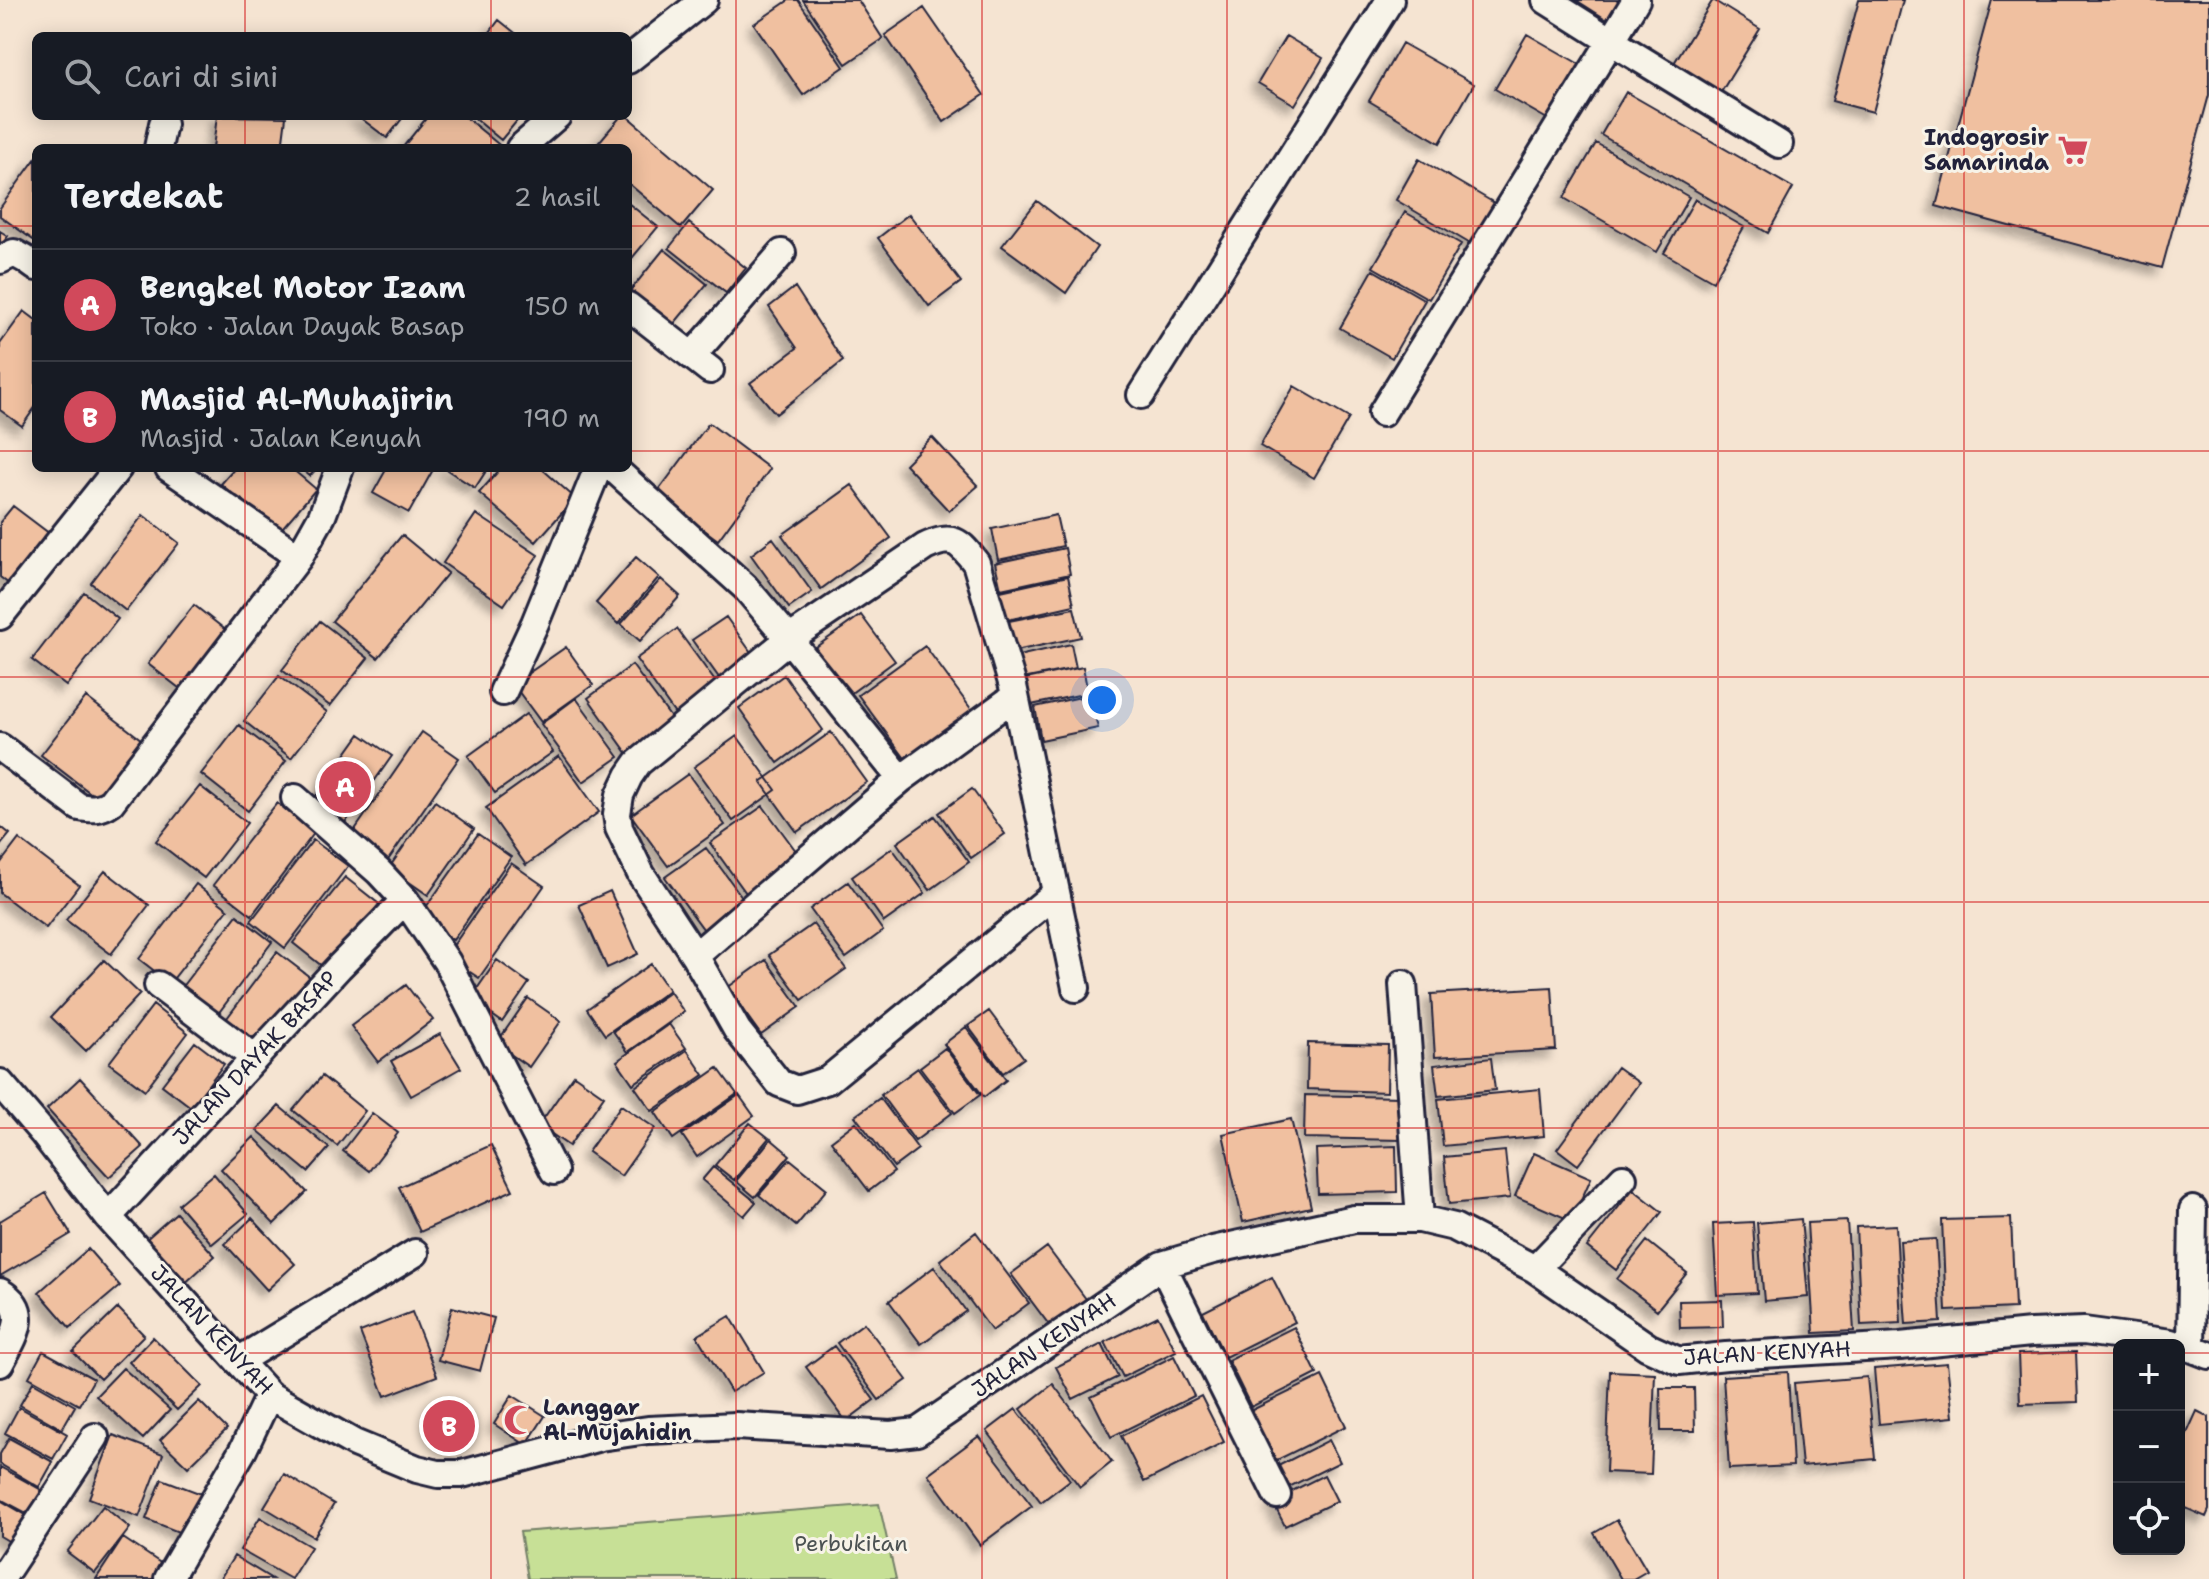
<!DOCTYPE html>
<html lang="id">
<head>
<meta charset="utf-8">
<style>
  :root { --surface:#171b24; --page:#20242c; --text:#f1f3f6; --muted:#9ea1a6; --line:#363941; --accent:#d1495b }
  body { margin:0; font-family:"Shantell Sans",sans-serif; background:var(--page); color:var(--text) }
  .controls { position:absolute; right:24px; bottom:24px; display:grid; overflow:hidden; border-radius:12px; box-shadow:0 4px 20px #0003 }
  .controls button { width:72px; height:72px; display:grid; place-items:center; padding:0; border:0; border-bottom:2px solid var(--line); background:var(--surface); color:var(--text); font:40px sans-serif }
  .you { position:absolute; left:1102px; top:700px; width:28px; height:28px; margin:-20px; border:6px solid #fff; border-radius:50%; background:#1a73e8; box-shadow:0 0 0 12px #1a73e833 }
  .badge { display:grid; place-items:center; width:52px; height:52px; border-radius:50%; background:var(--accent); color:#fff; font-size:26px; font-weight:700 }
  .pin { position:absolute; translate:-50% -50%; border:4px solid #fff; box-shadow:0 2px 8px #0006 }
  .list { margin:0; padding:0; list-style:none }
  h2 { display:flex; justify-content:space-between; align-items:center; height:104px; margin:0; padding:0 32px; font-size:34px }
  h2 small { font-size:26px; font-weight:400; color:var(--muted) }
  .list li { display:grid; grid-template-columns:52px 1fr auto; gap:24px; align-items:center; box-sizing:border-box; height:112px; padding:0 32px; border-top:2px solid var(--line) }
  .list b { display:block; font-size:30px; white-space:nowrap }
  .list p { margin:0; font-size:26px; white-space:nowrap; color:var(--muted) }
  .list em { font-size:26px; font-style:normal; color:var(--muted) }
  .icon { flex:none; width:44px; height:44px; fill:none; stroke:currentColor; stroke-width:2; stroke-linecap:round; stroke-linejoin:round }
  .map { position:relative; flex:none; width:2209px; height:1579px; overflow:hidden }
  .search { position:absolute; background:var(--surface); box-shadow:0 4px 20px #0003; left:32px; top:32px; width:600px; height:88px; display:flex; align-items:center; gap:20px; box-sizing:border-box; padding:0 28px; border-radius:12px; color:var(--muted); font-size:30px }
  .panel { position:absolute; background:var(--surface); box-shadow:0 4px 20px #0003; left:32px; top:144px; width:600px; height:328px; border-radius:12px }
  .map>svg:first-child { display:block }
</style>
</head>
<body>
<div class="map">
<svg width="2209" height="1579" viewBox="0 0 2209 1579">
  <defs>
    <filter id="shadow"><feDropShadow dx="-7" dy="7" stdDeviation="4" flood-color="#0004"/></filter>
  </defs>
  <rect width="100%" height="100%" fill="#f5e4d2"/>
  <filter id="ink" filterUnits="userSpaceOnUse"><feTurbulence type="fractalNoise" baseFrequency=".0125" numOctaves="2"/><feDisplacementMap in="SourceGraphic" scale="16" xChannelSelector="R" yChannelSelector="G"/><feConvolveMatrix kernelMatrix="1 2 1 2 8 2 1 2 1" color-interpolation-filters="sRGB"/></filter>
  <g filter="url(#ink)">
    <path fill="#c7e096" stroke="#748168" stroke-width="2" d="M879,1504L896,1579H528L520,1532Z"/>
    <path fill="#f0c0a0" stroke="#22223b" stroke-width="2" filter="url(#shadow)" d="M789,0H798L844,67L803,95L754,24Z
      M803,0H858L883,39L846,64Z
      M1576,0H1622L1609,21Z
      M1713,0L1760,29L1718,97L1671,68Z
      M1859,0H1903L1873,112L1832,101Z
      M1992,0H2209V95L2162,268L1936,206Z
      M924,8L984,95L944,122L885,35Z
      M499,20L519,36H487Z
      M1527,34L1581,65L1549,120L1495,89Z
      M1286,36L1323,58L1295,105L1258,83Z
      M1402,43L1474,84L1440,143L1369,101Z
      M1626,92L1793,188L1768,233L1601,135Z
      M217,116L286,117L282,148H213Z
      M358,116H404L387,138Z
      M428,116H464L503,148H404L403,147Z
      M472,116H521L501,140Z
      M621,116H627L713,190L681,228L628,183V148H594Z
      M1596,143L1689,197L1657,252L1564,198Z
      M36,158V242L0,216V208Z
      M1419,159L1503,208L1479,249L1396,200Z
      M1695,199L1744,227L1713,281L1664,253Z
      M1037,201L1097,247L1066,293L1002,246Z
      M628,203L658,227L628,263Z
      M1405,212L1461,244L1429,299L1373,267Z
      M909,214L961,282L929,306L878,238Z
      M689,223L746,268L726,293L669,248Z
      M0,231L8,236L0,247Z
      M664,249L707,284L673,325L630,291Z
      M1373,270L1425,300L1392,358L1340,328Z
      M795,287L843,361L776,414L750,383L797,348L769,307Z
      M24,311L36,320V406L22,426L0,410V344Z
      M1294,386L1349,418L1314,478L1260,446Z
      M709,423L770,469L718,540L656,494Z
      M932,437L978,486L949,511L905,464Z
      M235,468H291L316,489L277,534L221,484Z
      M300,468H317L310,476Z
      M387,468H434L409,513L373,493Z
      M448,468H488L475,488L447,470Z
      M501,468H541L575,498L536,542L479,493Z
      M852,485L891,538L821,589L782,535Z
      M13,506L54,537L14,588L0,577V522Z
      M476,514L538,555L504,605L443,563Z
      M143,515L179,543L126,611L91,583Z
      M1056,515L1063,546L998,560L992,529Z
      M402,535L448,573L378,658L332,621Z
      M773,538L812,592L789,608L751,555Z
      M1065,548L1070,574L1001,589L995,563Z
      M636,557L659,577L618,624L596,603Z
      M1068,576L1074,605L1003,621L996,592Z
      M661,579L680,596L640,641L621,624Z
      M84,592L118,619L66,686L32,660Z
      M194,605L228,632L183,691L148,664Z
      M1074,608L1081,637L1015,651L1009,621Z
      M861,615L895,661L843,699L809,652Z
      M726,617L753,655L720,679L692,640Z
      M320,621L368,658L330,706L282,670Z
      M677,629L717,684L675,714L636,659Z
      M1071,644L1076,668L1023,679L1018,656Z
      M925,646L974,713L907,761L858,695Z
      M566,647L593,685L541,722L513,684Z
      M632,665L674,722L628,754L588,698Z
      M1083,667L1088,693L1031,705L1026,679Z
      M784,675L823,730L778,763L739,708Z
      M279,676L327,712L291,758L244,721Z
      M1090,695L1098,728L1041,740L1035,707Z
      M86,697L142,740L97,798L41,755Z
      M576,698L619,757L583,782L541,724Z
      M526,714L553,752L495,793L468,756Z
      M239,725L286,761L248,811L201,774Z
      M422,732L459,758L386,863L350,837Z
      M831,732L867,782L797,832L761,782Z
      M360,734L392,756L341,828L309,806Z
      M737,736L776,790L733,821L694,767Z
      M559,756L599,812L526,865L486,808Z
      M688,774L725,825L668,866L631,815Z
      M200,786L247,823L204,878L156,841Z
      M972,789L1005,834L971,858L939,813Z
      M435,801L474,829L428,895L389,868Z
      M277,803L315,832L252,915L213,885Z
      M763,806L799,855L746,893L710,843Z
      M935,816L969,862L930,890L897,843Z
      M0,826L10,834L0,846Z
      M478,834L511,857L453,940L419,917Z
      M19,839L79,885L46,928L0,893V864Z
      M313,840L348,866L285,948L251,921Z
      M706,848L745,901L704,930L665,877Z
      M892,848L925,893L884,922L852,877Z
      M511,863L544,886L479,978L446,956Z
      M105,871L149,905L111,954L66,920Z
      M345,877L379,904L327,970L293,943Z
      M848,882L883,931L846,958L810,909Z
      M196,884L228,909L170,983L139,959Z
      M610,891L638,954L607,968L579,905Z
      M237,915L272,942L217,1015L181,988Z
      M813,924L846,969L802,1000L769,955Z
      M277,952L311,978L254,1052L221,1026Z
      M104,960L140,994L86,1051L51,1017Z
      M497,960L529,983L502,1022L470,999Z
      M766,960L800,1007L761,1035L727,988Z
      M651,964L669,990L605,1035L587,1009Z
      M406,985L433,1020L378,1062L351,1026Z
      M1552,987L1556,1050L1435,1057L1431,994Z
      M670,992L684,1012L628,1052L613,1031Z
      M528,998L561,1021L529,1067L496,1044Z
      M153,1005L188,1033L145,1090L109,1063Z
      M989,1011L1024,1058L1003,1073L968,1026Z
      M669,1024L686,1048L633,1084L617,1061Z
      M966,1027L1006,1080L984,1097L944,1044Z
      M440,1034L461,1068L411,1096L391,1061Z
      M195,1042L224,1064L191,1107L162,1085Z
      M1308,1043L1388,1045L1387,1092L1307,1089Z
      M945,1048L980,1095L955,1113L920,1067Z
      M687,1050L704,1075L652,1111L635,1087Z
      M1491,1058L1495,1090L1438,1096L1434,1065Z
      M1617,1067L1639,1083L1578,1165L1557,1149Z
      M718,1068L737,1094L673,1139L655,1112Z
      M918,1068L952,1113L915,1141L881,1095Z
      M574,1075L604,1096L569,1146L539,1125Z
      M322,1076L365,1111L337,1146L293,1110Z
      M80,1078L143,1147L109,1177L47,1109Z
      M1540,1089L1544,1136L1443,1146L1438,1099Z
      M739,1095L754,1116L697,1157L682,1135Z
      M1305,1095L1402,1097V1140L1304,1138Z
      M880,1098L918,1149L894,1167L855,1116Z
      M621,1105L655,1128L621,1176L588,1152Z
      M279,1106L329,1148L308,1172L257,1130Z
      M372,1113L398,1133L369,1171L343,1151Z
      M1291,1119L1311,1207L1243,1222L1223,1134Z
      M856,1122L894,1172L869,1191L831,1141Z
      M750,1123L769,1138L734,1180L715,1165Z
      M254,1137L307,1192L274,1224L221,1169Z
      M771,1139L790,1155L755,1197L736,1181Z
      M491,1145L513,1190L420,1232L399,1187Z
      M1396,1146L1397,1192L1318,1194L1316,1149Z
      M1505,1151L1510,1198L1449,1204L1444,1157Z
      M1534,1153L1591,1178L1572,1221L1515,1196Z
      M790,1159L827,1189L796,1226L759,1195Z
      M713,1167L756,1202L744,1216L702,1180Z
      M214,1174L248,1214L212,1244L178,1204Z
      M1633,1189L1662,1212L1616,1270L1587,1247Z
      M46,1193L71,1234L0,1276V1221Z
      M176,1213L215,1256L182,1286L143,1242Z
      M252,1218L295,1264L267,1290L225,1244Z
      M2011,1218L2015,1308L1946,1311L1942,1220Z
      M1801,1219L1808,1297L1764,1301L1757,1223Z
      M1847,1221L1854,1331L1814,1333L1807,1223Z
      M1753,1222L1757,1293L1717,1295L1713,1224Z
      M1896,1225L1901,1323L1861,1325L1856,1227Z
      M976,1232L1029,1303L992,1331L940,1260Z
      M1936,1239L1941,1322L1906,1324L1900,1241Z
      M1647,1241L1687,1273L1657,1310L1617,1279Z
      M1047,1247L1086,1299L1050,1326L1011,1274Z
      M88,1249L120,1286L70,1328L39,1292Z
      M934,1267L966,1311L921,1344L889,1301Z
      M1272,1277L1295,1322L1225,1357L1203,1312Z
      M1722,1300L1723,1327L1680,1328L1679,1301Z
      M452,1307L494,1318L480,1371L438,1360Z
      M118,1308L144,1335L100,1379L73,1352Z
      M412,1312L437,1376L385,1396L360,1332Z
      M730,1316L764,1372L731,1392L697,1336Z
      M1158,1316L1176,1351L1123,1377L1105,1342Z
      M864,1323L907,1380L879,1400L837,1343Z
      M1294,1327L1317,1374L1251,1407L1228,1360Z
      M153,1337L202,1386L177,1410L129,1362Z
      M1102,1344L1118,1377L1073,1399L1056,1367Z
      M834,1346L874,1400L846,1421L806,1367Z
      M43,1351L94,1379L79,1405L29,1377Z
      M2076,1352L2078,1402L2020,1404L2018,1354Z
      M1174,1356L1194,1396L1111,1437L1091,1397Z
      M1947,1363L1953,1417L1879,1424L1874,1369Z
      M123,1368L170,1410L143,1439L96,1396Z
      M1610,1371L1655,1373L1651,1474L1606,1472Z
      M1788,1372L1793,1466L1729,1469L1723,1376Z
      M1322,1376L1346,1426L1269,1464L1244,1414Z
      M1867,1377L1875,1459L1802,1466L1794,1383Z
      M33,1382L75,1406L62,1429L20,1405Z
      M1053,1384L1112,1462L1080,1487L1021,1409Z
      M1660,1388H1694L1695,1431H1661Z
      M512,1395L545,1416L526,1445L494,1424Z
      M1201,1396L1224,1442L1144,1482L1121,1436Z
      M199,1401L227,1429L188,1467L160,1440Z
      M19,1407L67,1434L53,1459L5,1433Z
      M1016,1409L1070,1480L1041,1502L987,1431Z
      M2197,1411L2209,1417V1510L2206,1517L2179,1505V1451Z
      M113,1435L163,1454L139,1517L89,1498Z
      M979,1436L1032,1506L980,1545L928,1474Z
      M9,1438L53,1462L39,1487L0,1464V1454Z
      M1329,1440L1340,1462L1289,1487L1278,1466Z
      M0,1467L45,1492L32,1516L0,1499Z
      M284,1474L334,1504L314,1537L264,1507Z
      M1324,1475L1337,1501L1285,1526L1272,1501Z
      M162,1479L207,1496L191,1537L146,1519Z
      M0,1500L31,1518L15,1545L0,1536Z
      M103,1506L130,1528L95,1573L67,1552Z
      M260,1517L311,1547L291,1579L240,1550Z
      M1617,1520L1647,1571L1633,1579H1621L1594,1533Z
      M123,1538L168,1568L161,1579H96Z
      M234,1556L272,1579H220Z"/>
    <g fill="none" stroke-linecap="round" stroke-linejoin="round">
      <g stroke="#22223b" stroke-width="32">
        <path id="street" d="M1546,0L1611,41L1636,0
          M628,60L704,0
          M158,148L163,124
          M520,148L557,116
          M0,260L14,253L25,259L36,267
          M628,306L710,370
          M692,356L782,253
          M1141,395L1390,0
          M1382,413L1611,41L1779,144
          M169,468L299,557
          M613,468L745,587L789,639L925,547C953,534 959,541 976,563L1013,686L1076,988
          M0,616L118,468
          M503,692L535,623L598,468
          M0,747L79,807C92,809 100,810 111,802L299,557L322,516L340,468
          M901,779L789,639L638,763L629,776L620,795L617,814L619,828L641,874L695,956L737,1030L779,1083L797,1090L828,1080L1056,893
          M295,798L379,872L405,900L447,962L554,1171
          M695,956L901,779L1014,697
          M1403,984L1420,1219
          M158,985L255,1058
          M0,1083L42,1132L108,1217L269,1395L354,1443L417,1469L438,1474H462L600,1437L648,1430L736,1426L891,1435L917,1432L1162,1265L1213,1250L1354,1219H1420L1454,1227L1535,1269L1648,1347L1679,1361L1726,1356L1900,1346L2031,1333L2084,1331L2171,1343L2191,1348L2209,1355
          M108,1217L339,967L405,900
          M1162,1265L1277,1495
          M1535,1269L1623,1178
          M0,1292C33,1311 13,1338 0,1363
          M2191,1348L2193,1210
          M238,1361L415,1253
          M1,1579L95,1437
          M168,1579L243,1450L269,1395"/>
      </g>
      <use href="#street" stroke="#f7f3e8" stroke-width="26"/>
    </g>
  </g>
  <path fill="none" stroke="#d62828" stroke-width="2" stroke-opacity="0.55" d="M245,0V36M491,0V36M736,0V1579M982,0V1579M1227,0V1579M1473,0V1579M1718,0V1579M1964,0V1579M245,116V148M491,116V148M0,226H36M628,226H2209M0,451H36M628,451H2209M245,468V1579M491,468V1579M0,677H2209M0,902H2209M0,1128H2209M0,1353H2119M2179,1353H2209"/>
  <defs>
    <g id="supermarket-bare" transform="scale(2.4)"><path d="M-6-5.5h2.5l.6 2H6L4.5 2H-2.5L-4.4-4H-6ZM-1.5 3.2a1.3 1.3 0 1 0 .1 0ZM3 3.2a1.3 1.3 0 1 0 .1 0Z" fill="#d1495b" stroke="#f7f3e8" stroke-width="2.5" paint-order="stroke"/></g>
    <g id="mosque-bare" transform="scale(2.4)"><path d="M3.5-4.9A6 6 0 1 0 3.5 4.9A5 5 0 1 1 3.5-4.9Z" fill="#d1495b" stroke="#f7f3e8" stroke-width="2.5" paint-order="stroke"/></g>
  </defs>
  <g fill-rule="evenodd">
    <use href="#supermarket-bare" x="2073" y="150"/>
    <use href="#mosque-bare" x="519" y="1420"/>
  </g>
  <g text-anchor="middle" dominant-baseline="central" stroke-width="6" stroke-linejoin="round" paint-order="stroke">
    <g font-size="22" font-weight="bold" fill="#22223b" stroke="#f7f3e8" text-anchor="end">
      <text x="2049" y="137">Indogrosir<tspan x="2049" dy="25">Samarinda</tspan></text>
      <text x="543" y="1407" text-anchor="start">Langgar<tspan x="543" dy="25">Al-Mujahidin</tspan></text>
    </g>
    <g font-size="22" fill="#22223b" stroke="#f7f3e8">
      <text transform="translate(255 1058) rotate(-47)">JALAN DAYAK BASAP</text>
      <text transform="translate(212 1330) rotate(47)">JALAN KENYAH</text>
      <text transform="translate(1044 1345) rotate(-34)">JALAN KENYAH</text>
      <text transform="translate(1767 1353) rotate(-3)">JALAN KENYAH</text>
    </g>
    <g font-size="22" fill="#4b5252" stroke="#f7f3e8">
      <text x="851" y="1543">Perbukitan</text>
    </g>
  </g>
</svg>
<div class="controls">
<button>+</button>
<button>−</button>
<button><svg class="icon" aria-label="locate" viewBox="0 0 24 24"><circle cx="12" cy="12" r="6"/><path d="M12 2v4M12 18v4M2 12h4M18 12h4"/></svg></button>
</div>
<div class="you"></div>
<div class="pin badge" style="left:345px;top:787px">A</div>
<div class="pin badge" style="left:449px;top:1426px">B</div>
<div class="search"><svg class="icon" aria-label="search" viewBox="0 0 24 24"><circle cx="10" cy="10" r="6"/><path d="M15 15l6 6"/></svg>Cari di sini</div>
<section class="panel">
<h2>Terdekat<small>2 hasil</small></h2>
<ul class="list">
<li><span class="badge">A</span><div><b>Bengkel Motor Izam</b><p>Toko · Jalan Dayak Basap</p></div><em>150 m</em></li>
<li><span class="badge">B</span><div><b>Masjid Al-Muhajirin</b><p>Masjid · Jalan Kenyah</p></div><em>190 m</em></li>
</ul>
</section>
</div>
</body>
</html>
